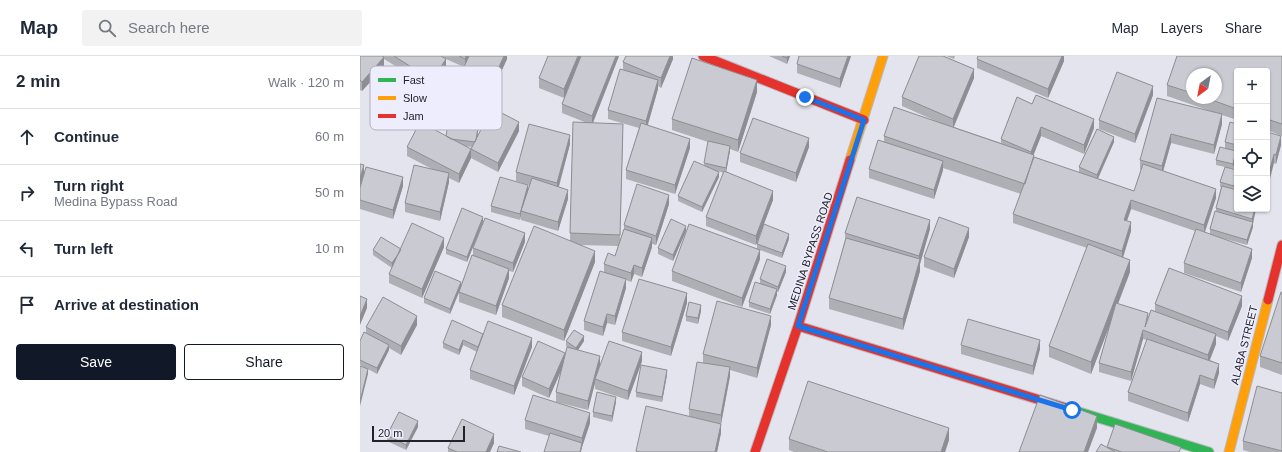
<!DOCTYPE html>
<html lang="en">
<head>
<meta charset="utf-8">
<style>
  :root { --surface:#fff; --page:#f2f2f3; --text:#1f2937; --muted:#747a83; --line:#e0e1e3; --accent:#111827 }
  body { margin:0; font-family:Arial,sans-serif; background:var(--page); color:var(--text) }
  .controls { position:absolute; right:12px; top:12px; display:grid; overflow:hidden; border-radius:4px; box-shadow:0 1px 3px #0004 }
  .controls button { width:36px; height:36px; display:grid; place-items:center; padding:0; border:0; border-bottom:1px solid var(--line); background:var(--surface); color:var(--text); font:20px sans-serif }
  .compass { position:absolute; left:826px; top:12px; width:36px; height:36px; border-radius:50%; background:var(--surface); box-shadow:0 1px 3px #0004; rotate:212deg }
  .scale { position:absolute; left:12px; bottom:10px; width:93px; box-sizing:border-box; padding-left:4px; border:2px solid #23222a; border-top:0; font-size:11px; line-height:14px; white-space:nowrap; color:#23222a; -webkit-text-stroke:3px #eeedfd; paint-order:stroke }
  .stop { position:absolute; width:12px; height:12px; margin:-9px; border:3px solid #1a73e8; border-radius:50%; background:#fff }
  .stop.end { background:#1a73e8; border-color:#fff; box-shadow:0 1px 4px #0008 }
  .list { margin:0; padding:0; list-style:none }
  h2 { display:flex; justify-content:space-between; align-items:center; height:52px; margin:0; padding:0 16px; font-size:17px }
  h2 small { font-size:13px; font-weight:400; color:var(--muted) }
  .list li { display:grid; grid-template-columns:26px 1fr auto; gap:12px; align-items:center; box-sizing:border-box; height:56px; padding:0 16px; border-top:1px solid var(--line) }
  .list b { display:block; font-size:15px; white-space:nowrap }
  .list p { margin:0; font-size:13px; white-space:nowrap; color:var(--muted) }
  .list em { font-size:13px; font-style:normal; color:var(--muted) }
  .actions { display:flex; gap:8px; padding:12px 16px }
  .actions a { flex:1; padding:9px 0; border:1px solid var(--accent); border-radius:4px; text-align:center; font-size:14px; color:var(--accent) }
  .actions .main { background:var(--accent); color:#fff }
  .icon { flex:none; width:22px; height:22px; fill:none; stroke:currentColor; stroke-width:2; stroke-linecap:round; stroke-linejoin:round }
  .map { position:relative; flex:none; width:922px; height:396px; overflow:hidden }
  header { display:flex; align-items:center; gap:24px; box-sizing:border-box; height:56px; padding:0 20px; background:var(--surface); border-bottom:1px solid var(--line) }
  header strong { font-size:19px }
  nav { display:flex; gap:22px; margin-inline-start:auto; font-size:14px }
  .search { width:280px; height:36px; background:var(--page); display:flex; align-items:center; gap:10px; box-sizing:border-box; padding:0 14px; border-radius:4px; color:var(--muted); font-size:15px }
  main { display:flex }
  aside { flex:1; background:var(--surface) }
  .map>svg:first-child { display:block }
</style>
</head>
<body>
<header>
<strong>Map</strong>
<div class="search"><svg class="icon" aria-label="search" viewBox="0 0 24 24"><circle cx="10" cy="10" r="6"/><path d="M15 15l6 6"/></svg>Search here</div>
<nav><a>Map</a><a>Layers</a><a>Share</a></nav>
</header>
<main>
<aside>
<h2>2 min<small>Walk · 120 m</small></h2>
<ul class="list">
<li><svg class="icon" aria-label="ahead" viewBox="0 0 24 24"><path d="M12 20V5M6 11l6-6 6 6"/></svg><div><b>Continue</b></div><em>60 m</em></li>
<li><svg class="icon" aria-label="right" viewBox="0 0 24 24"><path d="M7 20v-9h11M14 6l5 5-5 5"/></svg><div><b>Turn right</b><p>Medina Bypass Road</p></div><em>50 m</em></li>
<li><svg class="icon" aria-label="left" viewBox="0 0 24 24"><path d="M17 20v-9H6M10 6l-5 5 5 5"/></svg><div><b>Turn left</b></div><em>10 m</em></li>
<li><svg class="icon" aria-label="arrive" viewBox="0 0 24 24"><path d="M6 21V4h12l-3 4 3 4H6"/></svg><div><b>Arrive at destination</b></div></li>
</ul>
<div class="actions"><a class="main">Save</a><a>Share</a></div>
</aside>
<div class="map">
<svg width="922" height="396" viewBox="0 0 922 396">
  <rect width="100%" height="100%" fill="#e4e4ee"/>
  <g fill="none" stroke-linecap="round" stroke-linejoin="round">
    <g stroke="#bab9c1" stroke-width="11">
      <path id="fast" d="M716,355L849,396"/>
    </g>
    <g stroke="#bab9c1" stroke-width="11">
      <path id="slow" d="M490,104L523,0
        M869,396L908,244"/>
    </g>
    <g stroke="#bab9c1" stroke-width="11">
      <path id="jam" d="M343,0L504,64
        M908,244L922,189
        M438,270L716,355
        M395,396L438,270L490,104"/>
    </g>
    <use href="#fast" stroke="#30b455" stroke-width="9"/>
    <use href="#slow" stroke="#ff9f0a" stroke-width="9"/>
    <use href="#jam" stroke="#e5322d" stroke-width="9"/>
  </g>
  <path fill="#aeaeb5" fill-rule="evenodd" d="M0,0H147V3L126,49L97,35V26L104,11L86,3V12L76,27L90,39L84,70L35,60V51L58,24L24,3V11L2,35L0,34Z
    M188,0H259L233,67L263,79L260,185L264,173V169L309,148L296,189L292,188V191L282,221L274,218L271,226L266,224V232L255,269L247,267L243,280L224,274V265L244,216V208L255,200L258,190L221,189L235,206L204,285L142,261V249L210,185L213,66L227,67L202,57V48L204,42L179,32V22Z
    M313,0V3L301,32L298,30V33L288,69L330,92L315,138L266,123V114L279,72L248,63V54L263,14V6Z
    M409,0H430L427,8Z
    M439,0H491L480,32L437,17V8Z
    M559,0H583L614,13V22L594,71L641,87V83L657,41L672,48L676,39L734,63V72L724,98L681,80L674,98V101L723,118L719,116V111L737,73L754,81V86L738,123L774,135L781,114L780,113V104L797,42L853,56L807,40V29L817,0H922V80L907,74V15H877V64L862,59V68L854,98L811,87L803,115L856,133V142L845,176L850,178V173L855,155H856V152L861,131H860V126L865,111L856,109V104L860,91L865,93V86L870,66L877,68V98H876V100L873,113L870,112L877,114V124L874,133L877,134V153H896L893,167V171L887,189L858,181L892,193V202L881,236L824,217V207L835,175L771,153L767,165L771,166V175L763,202L770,204V216L758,248L788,257V262L791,254L795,255V248L809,212L882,240V250L868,285L856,280V288L850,304L859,308V317L854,333L840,328L828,366L768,345V336L787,284L783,283L771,325L739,316V307L751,265L731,318L689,301V290L727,192L653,167V158L661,138L583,112V114L574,143L509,122V113L518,84L524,86V80L534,51L578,66L542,50V41ZM832,18H856V42H832Z
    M586,0H595L594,3Z
    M704,0V5L688,42L617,12V3Z
    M397,36L378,96L370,93L366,115L413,144L396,189L346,170V161L364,117L357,115L359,121L342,156L318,145V140L344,109L348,86L312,74V63Z
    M793,39L775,87L739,73V64Z
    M119,69L117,82L159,75L138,116L111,102L99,127L89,122V126L80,165L45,156V147L72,113L47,100V91L86,80ZM104,90L112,91L111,93Z
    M907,76L921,89L916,108L914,107Z
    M210,88L199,131L208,143L198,175L161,164V158L160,164L131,156V150L168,134L169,129L156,125V116Z
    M449,91L436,126L380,106V97Z
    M4,118L43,130L33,163L0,153V132Z
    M123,166L107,206L86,198V193Z
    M570,173L560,208V215L543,274L469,253V242L485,184V177Z
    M326,175L313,205L298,198V192Z
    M609,181L594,222L564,211V201Z
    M429,183L422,202L397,193V188Z
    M165,186L153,216L149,215V222L136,259L99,246V237L90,258L64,247V242L101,229L113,200V192Z
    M84,191L62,242L29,227V218L32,212L13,199V194Z
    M400,203L382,251L312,225V215Z
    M426,216L418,236H417V239L410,258L389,251V246L400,228V223Z
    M922,236V319L900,311V300Z
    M327,247L311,300L262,285V276Z
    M341,255L338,268L326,265V260Z
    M57,269L41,299L29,292V294L17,318L8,313V318L5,312L0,309V285L6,278V271Z
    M411,269L397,322L370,314V320L361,368V377L357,396H276V395L329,360V353L343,307V298Z
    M123,278L172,291L154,339L110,323V314L117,296L103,289L99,299L83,292V287Z
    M206,285H224L218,294L240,309L238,315L282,305L268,344L235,333V327L228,354L196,346V336L201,314L189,342L162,330V321L205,300L208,292L206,290Z
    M601,289L680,293L673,319L601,298Z
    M307,319L302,346L276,341V336Z
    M922,337V396H890L883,394V385Z
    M256,346L252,366L233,361V356Z
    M165,364L230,367L222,391V393L189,380L165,373Z
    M58,371L46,394L27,385V379Z
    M429,383L589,384L585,396H434L429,394Z
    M134,387L130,396H88V392Z
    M747,391L821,396H736L747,392Z"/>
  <path fill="#8d8d93" d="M106,0H110L105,12V3Z
    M144,0H147V3L126,49V39Z
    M218,0H221L204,42V33Z
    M256,0H259L232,69V60Z
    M310,0H313V3L301,32V22Z
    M428,0H430L427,8V2Z
    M488,0H491L480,32V23Z
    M702,0H704V5L688,42V33Z
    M24,1V11L2,35V26Z
    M86,3V12L72,33V24Z
    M614,13V22L593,72V63Z
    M298,24V33L286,74V65Z
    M397,24V36L378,96V84Z
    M90,30V39L84,70V60Z
    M793,30V39L775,87V78Z
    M862,58V68L854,98V89Z
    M734,63V72L724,98V89Z
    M119,64V69L116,91V86Z
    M159,66V75L138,116V107Z
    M681,71V80L671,105V96Z
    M811,78V87L802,119V110Z
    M210,79V88L197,136V127Z
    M921,80V89L916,108V99Z
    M754,81V86L737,124V119Z
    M449,82V91L436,126V117Z
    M330,83V92L315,138V129Z
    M370,90V95L366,117V112Z
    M111,93V102L99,127V118Z
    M876,95V100L873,113V108Z
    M914,98V107L907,134V125Z
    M583,105V114L574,143V134Z
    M4,109V118L0,131V122Z
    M359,116V121L342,156V151Z
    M89,117V126L80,165V156Z
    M877,119V124L874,135V130Z
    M43,121V130L33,163V154Z
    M168,129V134L161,155V158L160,164V158Z
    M856,133V142L844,178V169Z
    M208,134V143L198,175V166Z
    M413,135V144L396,189V180Z
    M309,139V148L296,189V180Z
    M771,144V153L764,173V164Z
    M895,153H896L893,167V171L887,189V184L892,167V163Z
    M123,161V166L107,206V201Z
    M570,164V173L560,208V215L543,274V263L559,204V200Z
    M771,166V175L762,204V195Z
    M326,170V175L313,205V199Z
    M609,172V181L594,222V213Z
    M165,177V186L153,216V207Z
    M429,178V183L422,202V197Z
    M84,182V191L62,242V233Z
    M292,182V191L282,221V212Z
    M892,193V202L881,236V227Z
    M41,194L32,212V207Z
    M400,194V203L382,251V242Z
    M235,195V206L204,285V274Z
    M770,204V216L731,318V306Z
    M274,209V218L271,226V217Z
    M426,210V216L418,236V231Z
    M149,213V222L136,259V250Z
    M266,223V232L255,269V260Z
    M101,226V231L90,258V253Z
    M417,233V239L410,258V253Z
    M327,237V247L311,300V291Z
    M882,240V250L868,285V276Z
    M7,243V252L0,269V260Z
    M341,249V255L338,268V262Z
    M247,258V267L243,280V271Z
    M57,260V269L41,299V290Z
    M411,260V269L397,322V312Z
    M783,274V283L771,325V316Z
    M856,278V288L848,308V299Z
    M224,280V285L216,297V292Z
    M172,282V291L154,339V330Z
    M103,284V289L99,299V294Z
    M680,284V293L673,319V310Z
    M29,289V294L17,318V312Z
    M282,296V305L268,344V335Z
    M205,297V306L189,342V333Z
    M240,300V309L236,324L235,323V327L228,354V345Z
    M859,308V317L854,333V324Z
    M370,311V320L361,368V359Z
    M8,313V318L0,350V345Z
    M307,314V319L302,346V341Z
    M840,319V328L828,366V357Z
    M256,341V346L252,366V360Z
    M230,357V367L222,391L221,396H220L222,388V382Z
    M737,360V372L728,396H724Z
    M58,365V371L46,394V389Z
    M361,368V377L357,396H355Z
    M589,372V384L585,396H581Z
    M134,378V387L130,396H126Z"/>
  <path fill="#cacad2" stroke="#8d8d93" d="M0,0H22L24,1L2,26L0,24Z
    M34,0H81L86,3L72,24Z
    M99,0H106L105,3Z
    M109,0H144L126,39L97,26Z
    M188,0H218L204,33L179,22Z
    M221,0H256L232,60L202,48Z
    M266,0H310L301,22L263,6Z
    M422,0H428L427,2Z
    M439,0H488L480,23L437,8Z
    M559,0H583L614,13L593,63L542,41Z
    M618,0H702L688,33L617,3Z
    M817,0H922V68L907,63V15H877V53L846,42H856V18H832V37L807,29Z
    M332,2L397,24L378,84L312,63Z
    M260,13L298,24L286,65L248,54Z
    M757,16L793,30L775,78L739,64Z
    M676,39L734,63L724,89L681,71L671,96L641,83L657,41L672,48Z
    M797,42L862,58L854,89L811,78L802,110L780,104Z
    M534,51L674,99L665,128L524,80Z
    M132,52L159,66L138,107L111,93Z
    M89,60L119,64L116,84L115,86L91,83L86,80Z
    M393,62L449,82L436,117L380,97Z
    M60,66L111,93L99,118L47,91Z
    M213,66L263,68L260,179L210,177Z
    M870,66L877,68V89L865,86Z
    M281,67L330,83L315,129L266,114Z
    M169,68L210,79L197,127L156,116Z
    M737,73L754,81L737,119L719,111Z
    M907,76L921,80L916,99L914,98L907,125Z
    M518,84L583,105L574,134L509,113Z
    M348,85L370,90L366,112L344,107Z
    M860,91L876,95L873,108L856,104Z
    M674,101L774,135L783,108L856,133L844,169L771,144L764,164L771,166L762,195L653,158Z
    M334,105L359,116L342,151L318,140Z
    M0,108L4,109L0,122Z
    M54,109L89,117L80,156L45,147Z
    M6,111L43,121L33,154L0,144V132Z
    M865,111L877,114V119L874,130L860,126Z
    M364,115L413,135L396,180L346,161Z
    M140,121L168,129L160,158L131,150Z
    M172,122L208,134L198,166L161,155Z
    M277,128L309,139L296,180L264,169Z
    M862,130L877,134V153H895L892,163L856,152Z
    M497,141L570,164L559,200L485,177Z
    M102,152L123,161L107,201L86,193Z
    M855,155L893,166L887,184L850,173Z
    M579,161L609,172L594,213L564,201Z
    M125,162L165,177L153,207L113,192Z
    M311,163L326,170L313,199L298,192Z
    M52,167L84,182L62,233L29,218Z
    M329,168L400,194L382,242L312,215Z
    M404,168L429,178L422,197L397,188Z
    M174,170L235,195L204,274L142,249Z
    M264,173L292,182L282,212L274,209L271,217L244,208L248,197L255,200Z
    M836,173L892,193L881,227L824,207Z
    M21,181L41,193L39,197L32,207L13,194Z
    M486,182L560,203L543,263L469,242Z
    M728,188L770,204L731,306L689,290Z
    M112,199L149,213L136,250L99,236Z
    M407,203L426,210L418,231L400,223Z
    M809,212L882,240L868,276L795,248Z
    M75,215L101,226L90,253L64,242Z
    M240,215L266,223L255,260L247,258L243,271L224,265Z
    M279,223L327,237L311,291L262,276Z
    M395,226L417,233L410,253L389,246Z
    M921,236H922V307L900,300Z
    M0,240L7,243L0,260Z
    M23,241L57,260L41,290L6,271Z
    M357,245L411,260L397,312L343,298Z
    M329,246L341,249L338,262L326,260Z
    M756,247L788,257L785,271L791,254L856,278L848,299L783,274L771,316L739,307Z
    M608,263L680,284L673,310L601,289Z
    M92,264L123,278L118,291L103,284L99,294L83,287Z
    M128,265L172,282L154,330L110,314Z
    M214,274L224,280L216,292L206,285Z
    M4,276L29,289L17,312L0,304V285Z
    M787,283L859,308L854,324L840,319L828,357L768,336Z
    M178,285L205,297L189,333L162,321Z
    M249,285L282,296L268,335L235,323Z
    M207,291L240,300L228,345L196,336Z
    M337,306L370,311L361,359L329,353Z
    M281,309L307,314L302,341L276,336Z
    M0,310L8,313L0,345Z
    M448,325L589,372L581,396H468L429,383Z
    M897,330L922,337V395L883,385Z
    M237,336L256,341L252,360L233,356Z
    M173,339L230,357L222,382L165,364Z
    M680,339L737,360L724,396H659Z
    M286,350L361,368L355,396H280L276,395Z
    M39,356L58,365L46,389L27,379Z
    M102,363L134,378L126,396H97L88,392Z
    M755,368L821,391L819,396H762L747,391Z
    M190,377L222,387L220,396H184Z
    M741,388L755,396H736Z
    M139,390L161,396H137Z"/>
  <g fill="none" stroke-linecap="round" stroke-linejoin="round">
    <path stroke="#1a73e8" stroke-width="5" d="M445,41L504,64L438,270L712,354"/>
  </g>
  <g text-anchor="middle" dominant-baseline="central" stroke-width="3" stroke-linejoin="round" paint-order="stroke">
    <g font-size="11" fill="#23222a" stroke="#eeedfd">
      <text transform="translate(450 195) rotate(-72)">MEDINA BYPASS ROAD</text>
      <text transform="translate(884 289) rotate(-76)">ALABA STREET</text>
    </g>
  </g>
  <rect x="10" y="10" width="132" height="64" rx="6" fill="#eeedfd" stroke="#b1b0be" stroke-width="1"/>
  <rect x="18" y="22" width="18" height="4" fill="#30b455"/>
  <rect x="18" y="40" width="18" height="4" fill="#ff9f0a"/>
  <rect x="18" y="58" width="18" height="4" fill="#e5322d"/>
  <g font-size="11" fill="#23222a">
    <text x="43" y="28">Fast</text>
    <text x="43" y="46">Slow</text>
    <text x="43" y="64">Jam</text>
  </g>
</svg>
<div class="controls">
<button>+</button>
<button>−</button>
<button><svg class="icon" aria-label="locate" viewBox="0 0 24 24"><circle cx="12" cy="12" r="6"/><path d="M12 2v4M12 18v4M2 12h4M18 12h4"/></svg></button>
<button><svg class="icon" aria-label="layers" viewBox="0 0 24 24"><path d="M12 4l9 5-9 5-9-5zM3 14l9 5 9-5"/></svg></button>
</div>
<svg class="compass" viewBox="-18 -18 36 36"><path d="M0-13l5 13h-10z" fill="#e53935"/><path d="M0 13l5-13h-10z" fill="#747a83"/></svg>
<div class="scale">20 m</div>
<div class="stop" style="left:712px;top:354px"></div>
<div class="stop end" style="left:445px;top:41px"></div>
</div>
</main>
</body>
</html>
